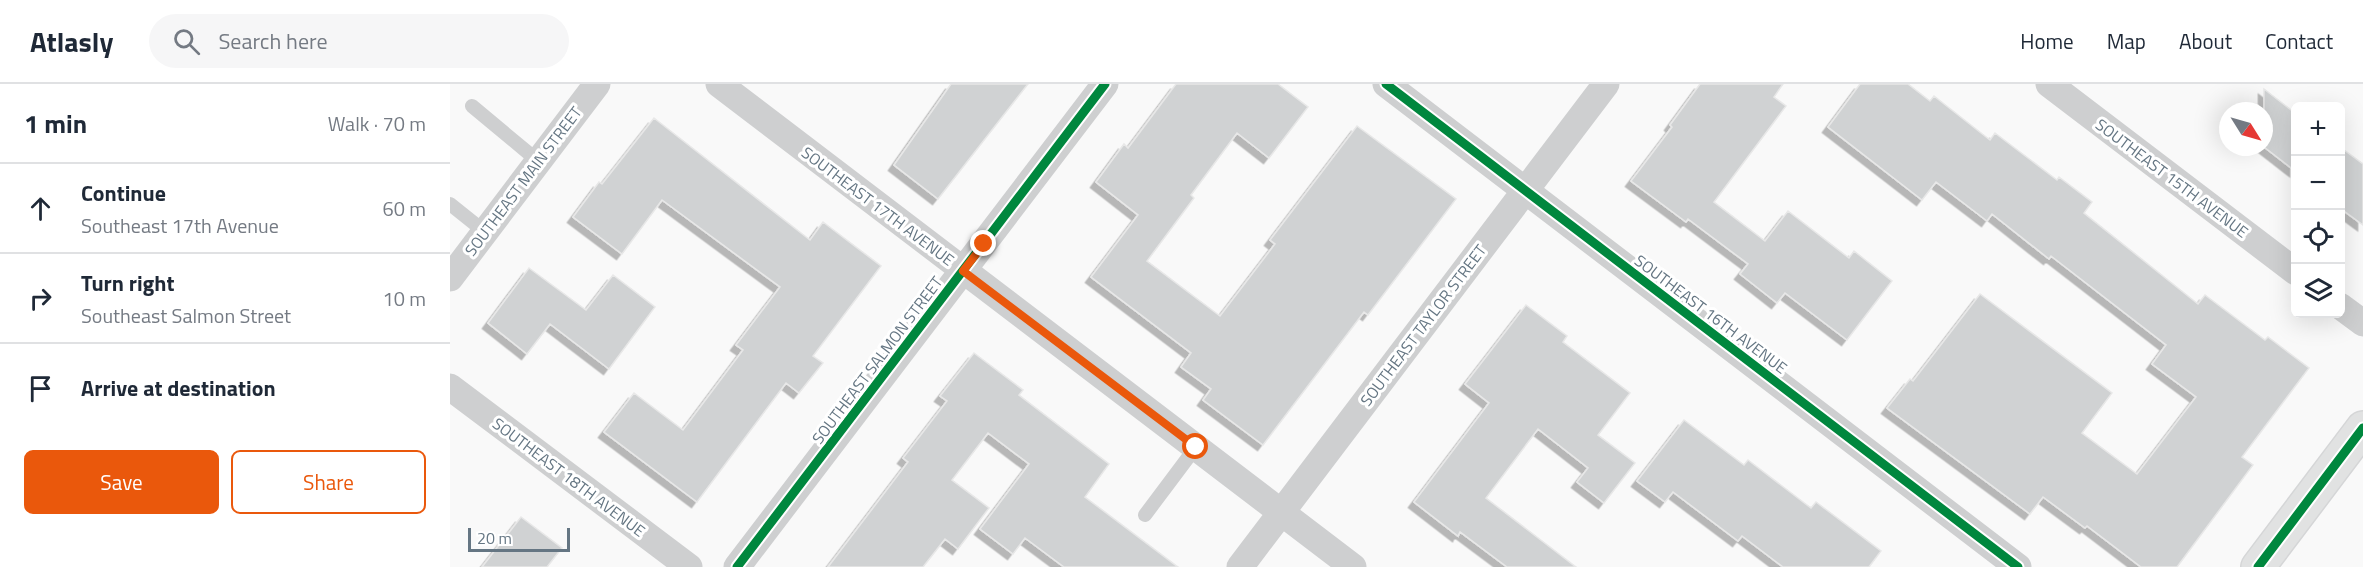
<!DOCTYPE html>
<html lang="en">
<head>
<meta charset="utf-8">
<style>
  :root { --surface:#fff; --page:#f6f6f7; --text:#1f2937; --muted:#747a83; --line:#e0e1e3; --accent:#ea580c }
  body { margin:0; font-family:"Titillium Web",sans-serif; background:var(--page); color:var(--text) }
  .controls { position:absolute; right:18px; top:18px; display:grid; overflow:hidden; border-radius:9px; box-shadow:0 6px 24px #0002 }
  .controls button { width:54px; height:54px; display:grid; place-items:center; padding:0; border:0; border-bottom:2px solid var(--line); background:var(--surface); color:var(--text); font:30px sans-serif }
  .compass { position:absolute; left:1769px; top:18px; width:54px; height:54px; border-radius:50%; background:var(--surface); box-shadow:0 6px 24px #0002; rotate:127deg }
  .scale { position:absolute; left:18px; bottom:15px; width:102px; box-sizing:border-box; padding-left:6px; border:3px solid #657683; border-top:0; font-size:16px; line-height:21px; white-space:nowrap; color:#657683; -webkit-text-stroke:4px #fff; paint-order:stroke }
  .stop { position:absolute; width:18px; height:18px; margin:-14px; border:4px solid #ea580c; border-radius:50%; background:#fff }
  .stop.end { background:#ea580c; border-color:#fff; box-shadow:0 2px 6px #0008 }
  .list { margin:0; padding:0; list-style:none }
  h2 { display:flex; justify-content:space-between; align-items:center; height:78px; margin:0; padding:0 24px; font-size:26px }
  h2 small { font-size:20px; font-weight:400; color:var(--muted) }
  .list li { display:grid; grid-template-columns:39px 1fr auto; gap:18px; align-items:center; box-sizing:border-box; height:90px; padding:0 24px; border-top:2px solid var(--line) }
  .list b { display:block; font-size:22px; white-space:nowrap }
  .list p { margin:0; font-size:20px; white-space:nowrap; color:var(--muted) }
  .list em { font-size:20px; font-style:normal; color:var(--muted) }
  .actions { display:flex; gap:12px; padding:18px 24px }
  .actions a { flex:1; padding:14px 0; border:2px solid var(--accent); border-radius:9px; text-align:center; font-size:21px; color:var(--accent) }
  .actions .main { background:var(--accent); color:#fff }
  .icon { flex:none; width:33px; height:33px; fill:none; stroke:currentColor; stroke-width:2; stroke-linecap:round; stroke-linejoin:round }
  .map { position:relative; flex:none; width:1913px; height:483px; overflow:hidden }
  header { display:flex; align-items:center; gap:36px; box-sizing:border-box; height:84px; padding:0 30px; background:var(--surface); border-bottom:2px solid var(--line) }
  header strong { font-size:28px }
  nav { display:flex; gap:33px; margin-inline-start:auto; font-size:21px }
  .search { width:420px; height:54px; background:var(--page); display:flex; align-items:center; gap:15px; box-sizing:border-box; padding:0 21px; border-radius:33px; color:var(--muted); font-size:22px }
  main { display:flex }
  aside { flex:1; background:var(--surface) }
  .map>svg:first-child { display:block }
</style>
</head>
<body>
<header>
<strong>Atlasly</strong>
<div class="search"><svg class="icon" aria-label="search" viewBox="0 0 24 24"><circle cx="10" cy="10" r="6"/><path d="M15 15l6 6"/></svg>Search here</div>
<nav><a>Home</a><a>Map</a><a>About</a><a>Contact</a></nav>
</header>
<main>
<aside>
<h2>1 min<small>Walk · 70 m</small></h2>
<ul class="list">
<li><svg class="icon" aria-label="ahead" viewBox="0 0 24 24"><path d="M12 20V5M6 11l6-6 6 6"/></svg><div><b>Continue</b><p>Southeast 17th Avenue</p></div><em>60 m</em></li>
<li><svg class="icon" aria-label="right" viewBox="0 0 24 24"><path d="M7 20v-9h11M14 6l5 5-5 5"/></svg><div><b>Turn right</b><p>Southeast Salmon Street</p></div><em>10 m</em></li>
<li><svg class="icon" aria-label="arrive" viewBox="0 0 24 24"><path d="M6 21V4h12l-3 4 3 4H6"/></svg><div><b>Arrive at destination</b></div></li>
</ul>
<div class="actions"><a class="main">Save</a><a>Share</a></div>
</aside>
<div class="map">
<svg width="1913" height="483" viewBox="0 0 1913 483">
  <defs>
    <filter id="shadow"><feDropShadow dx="-5.5" dy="5.5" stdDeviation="0" flood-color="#0004"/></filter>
  </defs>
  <rect width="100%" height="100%" fill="#f9f9f9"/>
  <path fill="#d0d2d3" stroke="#e8e8e8" stroke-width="1.5" filter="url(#shadow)" d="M501,0H578L488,115L444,81Z
    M726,0H828L858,23L819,74L787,49L741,111L744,114L697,177L770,232L825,160L820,156L907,42L1006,115L918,231L914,228L813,361L753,316L761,305L731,283L741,269L641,193L688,131L646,98L674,60L678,64Z
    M1250,0H1333L1324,13L1336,22L1264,118L1315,157L1338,127L1399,174L1404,167L1442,197L1397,256L1335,209L1327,219L1290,190L1298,180L1238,135L1236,138L1181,97L1222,43L1220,41Z
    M1410,0H1458L1480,17L1484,12L1540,56L1545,49L1607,96L1609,93L1642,118L1634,129L1748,220L1755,211L1815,256L1818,253L1859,284L1792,373L1803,381L1727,483H1691L1637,442L1635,444L1593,413L1580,430L1437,324L1460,295L1463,297L1530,210L1662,309L1632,349L1687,390L1746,313L1702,280L1716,261L1601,172L1599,175L1542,130L1537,137L1486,98L1472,116L1378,43Z
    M1814,5L1845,29V87L1814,63Z
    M204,34L360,156L373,138L431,182L363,272L373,279L349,309L336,299L247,418L154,348L184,309L233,346L293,266L286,261L330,203L212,116L172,170L123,133L149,98L152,100Z
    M1890,63L1913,80V141L1890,124Z
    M79,184L136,226L163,191L205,223L159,285L100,240L77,270L38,239Z
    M1076,221L1117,252L1113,258L1180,309L1148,351L1185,379L1154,419L1127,398L1138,384L1088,345L1036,414L1126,483H1057L1010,448L1008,452L964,418L1039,319L1015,300Z
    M524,269L573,306L569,311L659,380L635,413L728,483H614L575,454L563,470L530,445L579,380L538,349L502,396L539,424L508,465L495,455L473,483H378L458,378L453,374L497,317L490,312Z
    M1234,336L1294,381L1298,376L1361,424L1366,418L1431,467L1419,483H1333L1292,452L1288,457L1223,408L1215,418L1187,397Z
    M71,433L112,464L97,483H32Z"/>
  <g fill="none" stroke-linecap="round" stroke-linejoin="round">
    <g stroke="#d5d6d7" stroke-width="36">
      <path id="secondary" d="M1808,483L1913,344"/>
    </g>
    <path stroke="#cecfd0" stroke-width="14" d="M22,22L88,77
      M0,120L35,148
      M695,431L746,363"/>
    <path stroke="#cecfd0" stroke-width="27" d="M269,0L903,483
      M936,0L1568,483
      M1599,0L1846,188
      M0,194L147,0
      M1890,222L1913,239
      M0,303L239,483
      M287,483L655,0
      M790,483L1156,0"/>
    <use href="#secondary" stroke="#e1e2e2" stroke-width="33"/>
    <g stroke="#fff" stroke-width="13">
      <path id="cycleway" d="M936,0L1568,483
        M287,483L655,0
        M1808,483L1913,344"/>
    </g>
    <use href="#cycleway" stroke="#00873e" stroke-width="9"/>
  </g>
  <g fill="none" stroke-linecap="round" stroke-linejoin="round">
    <path stroke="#ea580c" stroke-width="8" d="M534,160L513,187L746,363"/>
  </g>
  <g text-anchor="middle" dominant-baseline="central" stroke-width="6" stroke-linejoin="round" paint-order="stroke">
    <g font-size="16" fill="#657683" stroke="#fff">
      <text transform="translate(1722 94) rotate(37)">SOUTHEAST 15TH AVENUE</text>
      <text transform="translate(73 97) rotate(-53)">SOUTHEAST MAIN STREET</text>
      <text transform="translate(428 122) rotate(37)">SOUTHEAST 17TH AVENUE</text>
      <text transform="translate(1261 230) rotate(37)">SOUTHEAST 16TH AVENUE</text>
      <text transform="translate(973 241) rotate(-53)">SOUTHEAST TAYLOR STREET</text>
      <text transform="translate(427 276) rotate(-53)">SOUTHEAST SALMON STREET</text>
      <text transform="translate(119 393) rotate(37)">SOUTHEAST 18TH AVENUE</text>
    </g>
  </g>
</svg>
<div class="controls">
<button>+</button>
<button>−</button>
<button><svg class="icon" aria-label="locate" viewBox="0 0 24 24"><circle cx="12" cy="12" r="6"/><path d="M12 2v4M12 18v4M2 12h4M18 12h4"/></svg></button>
<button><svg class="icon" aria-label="layers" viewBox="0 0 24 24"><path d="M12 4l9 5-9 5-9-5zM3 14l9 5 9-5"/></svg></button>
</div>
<svg class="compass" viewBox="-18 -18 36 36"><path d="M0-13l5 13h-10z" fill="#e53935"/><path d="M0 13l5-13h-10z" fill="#747a83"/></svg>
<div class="scale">20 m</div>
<div class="stop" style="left:746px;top:363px"></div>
<div class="stop end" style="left:534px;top:160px"></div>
</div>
</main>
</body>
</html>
